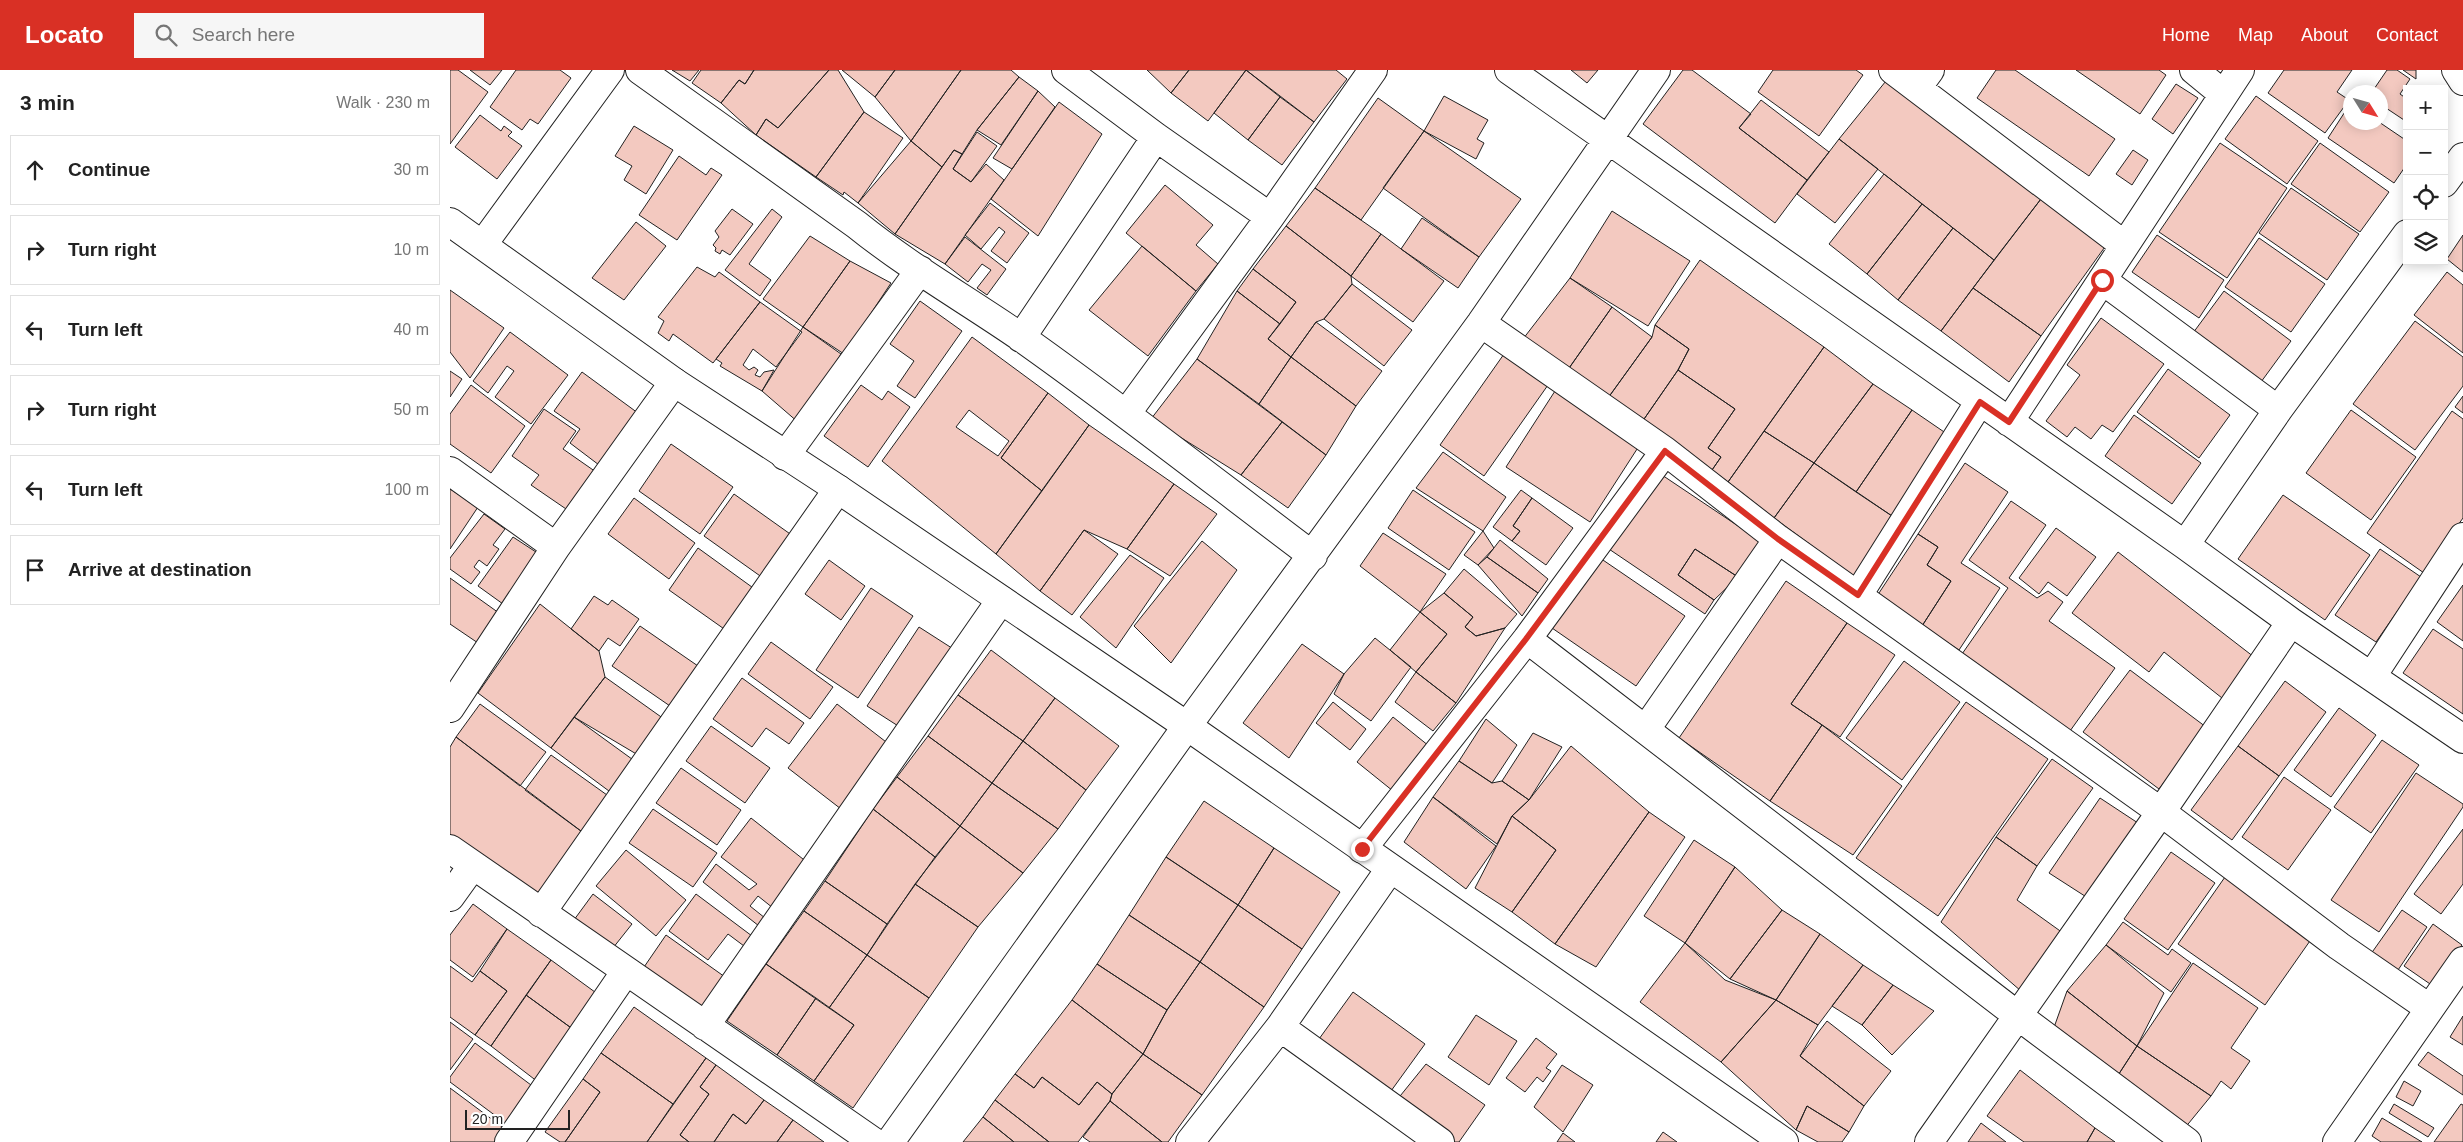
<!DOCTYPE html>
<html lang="en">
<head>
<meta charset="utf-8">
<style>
  :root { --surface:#fff; --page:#f6f6f6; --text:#222; --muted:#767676; --line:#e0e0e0; --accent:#d93025 }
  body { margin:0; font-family:Arial,sans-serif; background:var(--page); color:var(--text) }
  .controls { position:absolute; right:15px; top:15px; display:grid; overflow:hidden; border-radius:0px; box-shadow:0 2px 12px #0003 }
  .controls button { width:45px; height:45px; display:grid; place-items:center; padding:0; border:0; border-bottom:1px solid var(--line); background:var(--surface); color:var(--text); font:25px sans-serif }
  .compass { position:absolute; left:1893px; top:15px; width:45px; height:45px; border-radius:50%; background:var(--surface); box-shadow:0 2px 12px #0003; rotate:127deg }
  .scale { position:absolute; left:15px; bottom:12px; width:105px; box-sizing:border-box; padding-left:5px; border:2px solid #222; border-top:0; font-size:14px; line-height:18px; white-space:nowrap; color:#222; -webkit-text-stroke:4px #fff; paint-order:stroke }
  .stop { position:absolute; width:15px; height:15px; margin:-11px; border:4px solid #d93025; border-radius:50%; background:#fff }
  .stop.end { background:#d93025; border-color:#fff; box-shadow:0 1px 5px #0008 }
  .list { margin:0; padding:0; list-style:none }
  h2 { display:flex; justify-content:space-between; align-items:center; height:65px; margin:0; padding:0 20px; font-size:21px }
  h2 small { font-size:16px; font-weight:400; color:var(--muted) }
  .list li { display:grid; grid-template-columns:32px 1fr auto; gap:15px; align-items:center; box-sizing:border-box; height:70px; margin:0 10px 10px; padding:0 10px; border:1px solid var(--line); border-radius:0px }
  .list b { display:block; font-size:19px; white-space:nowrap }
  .list em { font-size:16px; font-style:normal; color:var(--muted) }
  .icon { flex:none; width:28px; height:28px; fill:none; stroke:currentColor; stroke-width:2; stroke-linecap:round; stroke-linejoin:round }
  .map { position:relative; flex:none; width:2013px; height:1072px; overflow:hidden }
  header { display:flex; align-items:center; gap:30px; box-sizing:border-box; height:70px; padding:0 25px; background:var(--accent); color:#fff }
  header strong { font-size:24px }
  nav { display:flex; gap:28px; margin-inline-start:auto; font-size:18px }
  .search { width:350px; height:45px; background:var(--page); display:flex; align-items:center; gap:12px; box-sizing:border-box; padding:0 18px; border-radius:0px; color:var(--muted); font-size:19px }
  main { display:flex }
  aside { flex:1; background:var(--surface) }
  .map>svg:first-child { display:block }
</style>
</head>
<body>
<header>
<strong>Locato</strong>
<div class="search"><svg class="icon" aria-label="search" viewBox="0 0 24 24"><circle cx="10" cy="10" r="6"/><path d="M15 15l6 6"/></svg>Search here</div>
<nav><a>Home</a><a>Map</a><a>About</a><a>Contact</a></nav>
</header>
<main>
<aside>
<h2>3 min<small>Walk · 230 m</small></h2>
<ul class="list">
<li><svg class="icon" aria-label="ahead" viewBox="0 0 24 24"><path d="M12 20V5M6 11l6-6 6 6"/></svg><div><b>Continue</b></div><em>30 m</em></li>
<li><svg class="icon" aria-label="right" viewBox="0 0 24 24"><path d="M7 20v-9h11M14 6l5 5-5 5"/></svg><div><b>Turn right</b></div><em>10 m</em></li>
<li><svg class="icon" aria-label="left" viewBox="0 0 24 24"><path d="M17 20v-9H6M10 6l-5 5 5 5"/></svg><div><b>Turn left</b></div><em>40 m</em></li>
<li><svg class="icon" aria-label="right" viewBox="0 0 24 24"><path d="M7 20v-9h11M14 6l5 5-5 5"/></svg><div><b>Turn right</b></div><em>50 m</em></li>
<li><svg class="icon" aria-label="left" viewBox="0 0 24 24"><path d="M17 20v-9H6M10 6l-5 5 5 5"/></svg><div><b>Turn left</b></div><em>100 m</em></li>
<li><svg class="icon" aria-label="arrive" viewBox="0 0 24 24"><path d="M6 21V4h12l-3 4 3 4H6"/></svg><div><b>Arrive at destination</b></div></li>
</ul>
</aside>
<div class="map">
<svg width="2013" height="1072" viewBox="0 0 2013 1072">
  <rect width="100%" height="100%" fill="#fff"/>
  <path fill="#f3c9c0" stroke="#222" fill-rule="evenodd" d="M0,0H8L38,22L0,74Z
    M20,0H52L40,15Z
    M66,0H110L121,8L88,54L80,49L72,60L40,37Z
    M222,0H249L240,11Z
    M251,0H304L295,14L289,10L271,33L242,13Z
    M304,0H379L328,58L316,49L306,65L271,33L289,10L295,14Z
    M379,0H388L414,42L366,107L306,65L316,49L328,58Z
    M392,0H445L425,27Z
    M445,0H511L461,71L425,27Z
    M511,0H561L569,7L527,60L512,84L504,80L492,97L461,71Z
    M697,0H739L721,23Z
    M739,0H886L897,9L864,52L796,0L758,51L721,23Z
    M796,0L830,27L798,70L764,43Z
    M1121,0H1148L1137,13Z
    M1233,0H1242L1301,44L1289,58L1357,110L1325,153L1193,54Z
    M1323,0H1406L1413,5L1369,66L1308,22Z
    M1546,0H1565L1665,69L1639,106L1527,28Z
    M1626,0H1709L1716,5L1690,44Z
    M1834,0H1902L1887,22L1899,30L1875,63L1818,23Z
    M1937,0H1947L1960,9L1950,24L1957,29V52L1930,34V22H1922Z
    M1953,0H1966V9Z
    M1440,6L1594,125L1544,190L1389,69Z
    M569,7L588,21L551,75L527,60Z
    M1726,14L1748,28L1723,64L1702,49Z
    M588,21L605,37L562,99L543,88Z
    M994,26L1038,50L1027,69L1034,73L1026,89L974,61Z
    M1806,26L1868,71L1837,114L1775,69Z
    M830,27L864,52L832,95L798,70Z
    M928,28L974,61L911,150L865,118Z
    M1311,30L1379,82L1357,110L1289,58Z
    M609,32L652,64L588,166L541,129Z
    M1900,34V52H1929L1957,71V94L1944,113L1878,68Z
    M414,42L453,68L408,133L394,122L393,125L366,107Z
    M30,45L51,61L54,56L62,62L58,66L72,76L47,109L5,77Z
    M184,56L223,80L196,124L174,110L182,96L165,86Z
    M974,61L1071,129L1029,187L933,118Z
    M527,62L547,76L521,112L503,99Z
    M1389,69L1428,99L1385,153L1347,124Z
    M461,71L492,97L445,164L408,133Z
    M1770,73L1837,118L1777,208L1709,162Z
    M1870,73L1939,122L1910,162L1841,114Z
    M504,80L512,84L503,99L521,112L536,94L554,110L495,194L445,164Z
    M1683,80L1698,90L1682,115L1666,104Z
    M229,86L256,105L261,98L272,105L227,170L189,145Z
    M1434,104L1472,134L1417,204L1379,174Z
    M715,115L763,155L746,175L768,194L746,221L676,163Z
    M865,118L931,164L901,206L836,156Z
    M1841,118L1909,164L1877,210L1809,163Z
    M1594,125L1657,174L1591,266L1523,218Z
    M540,133L579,163L557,193L541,181L555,162L549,157L531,179L515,165Z
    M1472,134L1503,158L1448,230L1417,204Z
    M282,139L303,154L280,185L272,180L270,184L265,181L266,178L263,175L269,167L265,161Z
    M322,139L332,147L299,194L321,210L310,226L275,200Z
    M1162,141L1240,191L1198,256L1120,208Z
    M972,148L1029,187L1008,218L951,179Z
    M186,152L216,176L174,230L142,208Z
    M836,156L901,206L902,214L874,249L866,252L841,287L818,269L846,232L803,199Z
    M1503,158L1544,190L1491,261L1448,230Z
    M931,164L994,211L963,252L901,206Z
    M1707,165L1774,210L1749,248L1682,202Z
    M2013,165V202L1997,189Z
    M360,166L400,191L353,257L313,229Z
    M515,167L556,199L537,225L527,218L541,200L532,194L518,212L495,194Z
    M1809,168L1875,214L1841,262L1775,217Z
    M692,176L746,221L698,286L639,240Z
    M1250,190L1374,277L1278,412L1262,400L1271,387L1258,378L1285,339L1228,300L1239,279L1205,255Z
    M400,191L441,213L394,284L353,257Z
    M247,197L265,207L269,202L310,232L263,293L223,264L219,271L208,263L214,251L208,247Z
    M803,199L846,232L830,254L787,221Z
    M1997,202L2013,215V283L1964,245Z
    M1120,208L1162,237L1117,301L1073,269Z
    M902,214L962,260L934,296L874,249Z
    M1523,218L1591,266L1559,312L1491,261Z
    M0,220L54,258L20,308L0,282Z
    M787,221L830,254L818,269L841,287L809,334L747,289Z
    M1774,221L1841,271L1811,312L1743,263Z
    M470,231L512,261L465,328L447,316L464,291L440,274Z
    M310,232L352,262L326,297L303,279L293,295L299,300L304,297L308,300L305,305L310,307L314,302L324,300L312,321L270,296L272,293L266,289Z
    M1162,237L1202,267L1158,328L1117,301Z
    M1651,248L1714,294L1663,362L1652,355L1641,369L1625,357L1617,367L1596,351L1630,305L1617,295Z
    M1965,251L2013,287V316L1965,380L1903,334Z
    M866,252L932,301L906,336L841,287Z
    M1205,255L1239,279L1228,300L1192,352L1158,328L1202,267Z
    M353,257L391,284L349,353L312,321Z
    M60,262L118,305L81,354L45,327L64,301L57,296L38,323L23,311Z
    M522,267L598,323L551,388L592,421L546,484L432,391ZM519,340L559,371L548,386L506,357Z
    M1374,277L1423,314L1364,393L1314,361Z
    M1054,284L1098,315L1034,406L990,375Z
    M841,287L906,336L876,385L809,334Z
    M747,289L832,352L791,405L701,349Z
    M1718,299L1780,345L1749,388L1687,342Z
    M1228,300L1285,339L1258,378L1271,387L1262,400L1192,352Z
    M0,301L12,309L0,327Z
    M132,302L192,346L153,398L120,373L130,359L104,341Z
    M1423,314L1462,340L1406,422L1364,393Z
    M21,315L75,356L41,403L0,374V344Z
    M411,315L432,330L438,321L460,337L418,397L374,366Z
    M1105,321L1189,376L1140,452L1056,397Z
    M598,323L639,355L592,421L551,388Z
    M2013,326V343L2005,337Z
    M94,339L126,361L113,379L146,402L119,441L81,415L89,405L62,386Z
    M1462,340L1500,366L1445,448L1406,422Z
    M1901,340L1966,387L1921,450L1856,403Z
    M2002,341L2013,349V448L1974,503L1917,463Z
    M1684,345L1751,393L1722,434L1655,386Z
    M832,352L876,385L838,438L791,405Z
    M639,355L724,414L677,479L634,460L590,521L546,484Z
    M1314,361L1364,393L1324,448L1278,412Z
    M221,374L283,417L250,464L189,421Z
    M993,382L1056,427L1033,461L966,418Z
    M1364,393L1445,448L1406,508L1324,448Z
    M1515,393L1558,422L1511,493L1550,518L1509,580L1472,556L1501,511L1477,495L1488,477L1468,464Z
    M1203,399L1312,472L1288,507L1245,479L1228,505L1264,530L1255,544L1153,475Z
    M724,414L767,444L720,506L677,479Z
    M0,419L28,437L0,479Z
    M963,420L1025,462L999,500L938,458Z
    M1071,420L1082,428L1063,456L1070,461L1062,471L1043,457Z
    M284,424L343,466L313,508L254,466Z
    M1833,425L1920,485L1875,550L1788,489Z
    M184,428L245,473L219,509L158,464Z
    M1082,428L1123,458L1096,495L1062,471L1070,461L1063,456Z
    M1561,431L1596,455L1559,508L1587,528L1598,521L1613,532L1599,551L1665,598L1620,661L1512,584L1558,518L1519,490Z
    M34,444L55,459L43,475L49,479L37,496L29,490L24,497L30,502L21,514L0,499V488Z
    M1606,458L1646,487L1617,526L1598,512L1589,524L1569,508Z
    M634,460L668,484L622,545L590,521Z
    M1033,461L1044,478L1028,495L1014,485Z
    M933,463L996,504L970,542L910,496Z
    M1468,464L1488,477L1477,495L1501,511L1472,556L1427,526Z
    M63,467L89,484L53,534L28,516Z
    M1050,470L1098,509L1088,523L1037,487Z
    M752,471L787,500L721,593L684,556Z
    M248,478L306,520L277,561L219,520Z
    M1245,479L1288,507L1264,530L1228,505Z
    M1930,479L1971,507L1926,572L1885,545Z
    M1668,482L1804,587L1772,628L1714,582L1699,602L1622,543Z
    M680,485L714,508L666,578L630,547Z
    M1037,487L1088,523L1072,546L1028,495Z
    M1150,488L1235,546L1186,616L1102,558Z
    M379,490L415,516L391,550L355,524Z
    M1014,499L1067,544L1055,558L1026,566L1015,557L1023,547L994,523Z
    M0,508L49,543L28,573L0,554Z
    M1336,511L1397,553L1341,634L1372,655L1320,731L1229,668Z
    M2013,515V571L1987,552Z
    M421,518L463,546L408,628L366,600Z
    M994,523L1023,547L1015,557L1026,566L1055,558L1006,633L966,602L997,564L970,542Z
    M144,526L158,535L162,530L189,549L170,576L158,568L149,581L121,559Z
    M90,534L149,581L155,607L101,678L28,623Z
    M970,542L997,564L966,602L940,580Z
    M1397,553L1445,585L1390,667L1341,634Z
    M190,556L248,596L220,636L162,596Z
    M469,557L508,582L456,661L417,636Z
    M1983,559L2013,579V644L1953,603Z
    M925,568L961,597L921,651L884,624L894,604Z
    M321,572L383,617L360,649L298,604Z
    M852,574L894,604L839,688L793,653Z
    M541,580L605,628L573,671L508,625Z
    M1454,591L1510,632L1452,710L1396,668Z
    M1680,600L1756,657L1709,719L1633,662Z
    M966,602L1006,633L983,661L945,632Z
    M155,607L214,649L188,685L124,647Z
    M292,608L354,653L339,674L316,658L302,677L263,649Z
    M1835,611L1876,642L1829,706L1788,676Z
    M508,625L573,671L542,713L478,666Z
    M605,628L669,676L636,720L573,671Z
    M883,632L916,659L900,680L866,653Z
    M1516,632L1598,689L1488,846L1406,788Z
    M30,634L96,682L70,716L6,667Z
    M387,634L440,675L391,739L338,698Z
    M1889,638L1926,665L1881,727L1844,700Z
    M124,647L186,692L163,724L101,678Z
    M943,647L979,676L943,721L907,692Z
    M1036,649L1067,675L1042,713L1009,691Z
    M1372,655L1452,716L1403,785L1320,731Z
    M261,656L320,698L295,733L236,691Z
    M1083,663L1112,677L1079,730L1052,711Z
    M478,666L542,713L510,756L447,707Z
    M6,667L139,767L91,834L0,768V677Z
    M1932,670L1969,695L1921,763L1884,737Z
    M573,671L636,720L608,759L542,713Z
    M1121,676L1199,742L1105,874L1062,842L1106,780L1062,746L1079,730Z
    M1788,676L1829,706L1782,770L1741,740Z
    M101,685L164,730L139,767L75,720Z
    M1602,689L1643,718L1587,796L1546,767Z
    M1009,691L1042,713L1052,711L1079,730L1062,746L1047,774L983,727Z
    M231,698L291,740L267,775L206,733Z
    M1966,703L2013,734V737L1929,862L1881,830Z
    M447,707L510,756L485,787L423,739Z
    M1834,707L1881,740L1838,800L1792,767Z
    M542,713L608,759L573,803L510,756Z
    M983,727L1046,776L1016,819L954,772Z
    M1650,728L1691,755L1641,830L1599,803Z
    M754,731L824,778L788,835L716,787Z
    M203,739L267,783L243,817L179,773Z
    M423,739L485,787L437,854L375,811Z
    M1199,742L1235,767L1146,897L1105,874Z
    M1062,746L1106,780L1062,842L1025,818Z
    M301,748L358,793L323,838L308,826L300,836L315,848L309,856L253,812L266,794L299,820L307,814L271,787Z
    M510,756L573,803L528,857L465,814Z
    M2013,759V814L1991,844L1964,824Z
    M1546,767L1587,796L1567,830L1613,863L1571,921L1491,852Z
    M1244,770L1285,797L1235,873L1194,846Z
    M824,778L890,822L852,879L788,835Z
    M176,780L236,830L206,866L146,816Z
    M1721,782L1765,813L1718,880L1674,849Z
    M716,787L788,835L750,892L679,845Z
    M1285,797L1332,840L1280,909L1235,873Z
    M1775,807L1862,868L1815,935L1728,874Z
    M375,811L437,854L417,885L354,841Z
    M465,814L528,857L479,928L417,885Z
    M143,824L182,854L159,883L121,854Z
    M246,824L302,866L294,876L278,864L258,890L219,861Z
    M23,834L57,859L23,907L0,890V865Z
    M788,835L852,879L814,937L750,892Z
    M1332,840L1370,864L1326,930L1280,909Z
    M1952,840L1977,857L1944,906L1918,888Z
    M354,841L417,885L379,938L316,894Z
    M679,845L750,892L717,940L647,894Z
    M1673,852L1718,885L1722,879L1741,893L1721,922L1656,875Z
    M1983,854L2012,875L1983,916L1954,896Z
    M57,859L101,890L41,976L25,965L57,921L30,901Z
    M1370,864L1413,895L1368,955L1326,930Z
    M216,865L275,907L250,941L192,900Z
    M1235,873L1275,910L1326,930L1271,992L1190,932Z
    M1656,875L1714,923L1687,976L1617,921Z
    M417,885L479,928L403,1038L364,1011L404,955L379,938Z
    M101,890L149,925L124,960L76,925Z
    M750,892L814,937L752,1025L693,984L717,940Z
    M1743,893L1808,938L1781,978L1800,991L1781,1019L1771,1011L1761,1026L1687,976Z
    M316,894L366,928L327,985L277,951Z
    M647,894L717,940L693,984L622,930Z
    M1413,895L1443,915L1412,955L1382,936Z
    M0,896L22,912L30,901L57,921L25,965L0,947Z
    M1443,915L1484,941L1442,985L1412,955Z
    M1617,921L1687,976L1663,1013L1602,963Z
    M903,922L975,974L941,1021L869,969Z
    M76,925L124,960L88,1012L41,976Z
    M366,928L404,955L364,1011L327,985Z
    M622,930L693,984L662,1024L647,1012L629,1035L592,1007L584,1018L565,1004Z
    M1326,930L1368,955L1350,986L1414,1036L1399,1062L1357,1036L1346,1060L1271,992Z
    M184,937L256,988L223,1034L151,983Z
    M1026,945L1067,971L1039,1015L998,987Z
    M2013,946V975L2000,967Z
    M1377,951L1441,1001L1414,1036L1350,986Z
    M0,952L23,969L0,1000Z
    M1086,968L1107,984L1096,998L1101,1001L1093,1012L1087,1007L1075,1022L1056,1008Z
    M25,973L85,1018L58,1055L0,1012V1007Z
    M1687,976L1761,1026L1734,1059L1663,1013Z
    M1978,982L2013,1006V1025L1968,995Z
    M151,983L223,1034L197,1072H115L150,1022L133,1009Z
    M693,984L752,1025L718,1072H712L660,1031L662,1024Z
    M256,988L266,995L250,1017L259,1024L230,1065L239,1072H197Z
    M976,994L1035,1035L1009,1072H994L942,1036Z
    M266,995L314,1030L296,1054L283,1044L264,1072H239L230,1065L259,1024L250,1017Z
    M1112,995L1143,1015L1113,1062L1084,1037Z
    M1570,1000L1645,1058L1637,1072H1574L1537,1046Z
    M565,1004L584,1018L592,1007L629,1035L647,1012L662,1024L660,1031L628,1072H599L545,1030Z
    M133,1009L150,1022L115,1072H110L95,1062Z
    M1954,1011L1971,1021L1963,1036L1946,1027Z
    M0,1018L59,1062L52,1072H0Z
    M314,1030L343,1050L327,1072H264L283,1044L296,1054Z
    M545,1030L599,1072H564L533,1047Z
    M660,1031L712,1072H640L633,1067Z
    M1944,1034L1984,1058L1978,1067L1939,1043Z
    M2011,1034L2013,1035V1072H1984Z
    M1357,1036L1399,1062L1392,1072H1368L1346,1060Z
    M533,1047L564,1072H513Z
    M1932,1048L1972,1072H1931L1922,1066Z
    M343,1050L374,1072H327Z
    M1531,1053L1556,1072H1518Z
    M1645,1058L1665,1072H1637Z
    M1213,1062L1227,1072H1206Z
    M1113,1063L1125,1072H1107Z"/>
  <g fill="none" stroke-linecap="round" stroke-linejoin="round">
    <g stroke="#222" stroke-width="30">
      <path id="minor" d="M190,0L407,155C459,197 517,230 572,268C671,338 766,413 863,486
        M616,0L706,67L820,147
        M1059,0L1735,475L1841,552L2013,669
        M1443,0L1674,175
        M1744,0L1772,23
        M2006,0L2013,11
        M1467,18L1480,0
        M1994,113L2013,87
        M33,174L160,0
        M1652,210L1828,340
        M1031,253L1215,381L1328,469L1711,742L1889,876L1979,938
        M571,268L706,67
        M676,344L820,147L923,0
        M1559,352L1790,0
        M335,386L470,200
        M0,401L106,477
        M1735,475L1828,340L1957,164
        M1408,525L1530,331
        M1077,569L1567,945L1737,1072
        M1922,606L2013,467
        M0,638L106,477L224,312
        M1196,659L1328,469
        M0,779L424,1072
        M912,779L1077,569L1215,381
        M0,827L23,795
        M91,843L388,419
        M255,956L551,530
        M830,957L990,1072
        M59,1072L176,901
        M440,1072L737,656L1031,253L1206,0
        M740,1072L830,957L940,799
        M1479,1072L1711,742L1841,552
        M1887,1072L2013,891"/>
    </g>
    <g stroke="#222" stroke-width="30">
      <path id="tertiary" d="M0,152L224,312L388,419L737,656L1334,1072"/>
    </g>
    <use href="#minor" stroke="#fff" stroke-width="28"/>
    <use href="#tertiary" stroke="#fff" stroke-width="28"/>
  </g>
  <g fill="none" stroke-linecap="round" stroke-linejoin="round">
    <path stroke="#d93025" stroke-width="6" d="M912,779L1076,569L1215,381L1328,469L1408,525L1530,332L1559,352L1652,210"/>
  </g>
</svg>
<div class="controls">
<button>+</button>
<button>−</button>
<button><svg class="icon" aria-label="locate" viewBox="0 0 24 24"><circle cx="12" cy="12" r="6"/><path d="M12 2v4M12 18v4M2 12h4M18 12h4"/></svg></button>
<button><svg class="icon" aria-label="layers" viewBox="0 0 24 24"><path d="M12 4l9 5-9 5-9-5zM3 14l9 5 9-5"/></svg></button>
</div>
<svg class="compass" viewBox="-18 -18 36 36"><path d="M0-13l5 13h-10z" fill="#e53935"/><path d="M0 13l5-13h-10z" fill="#767676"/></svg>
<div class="scale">20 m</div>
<div class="stop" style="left:1652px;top:210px"></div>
<div class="stop end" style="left:912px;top:779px"></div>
</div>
</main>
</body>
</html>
